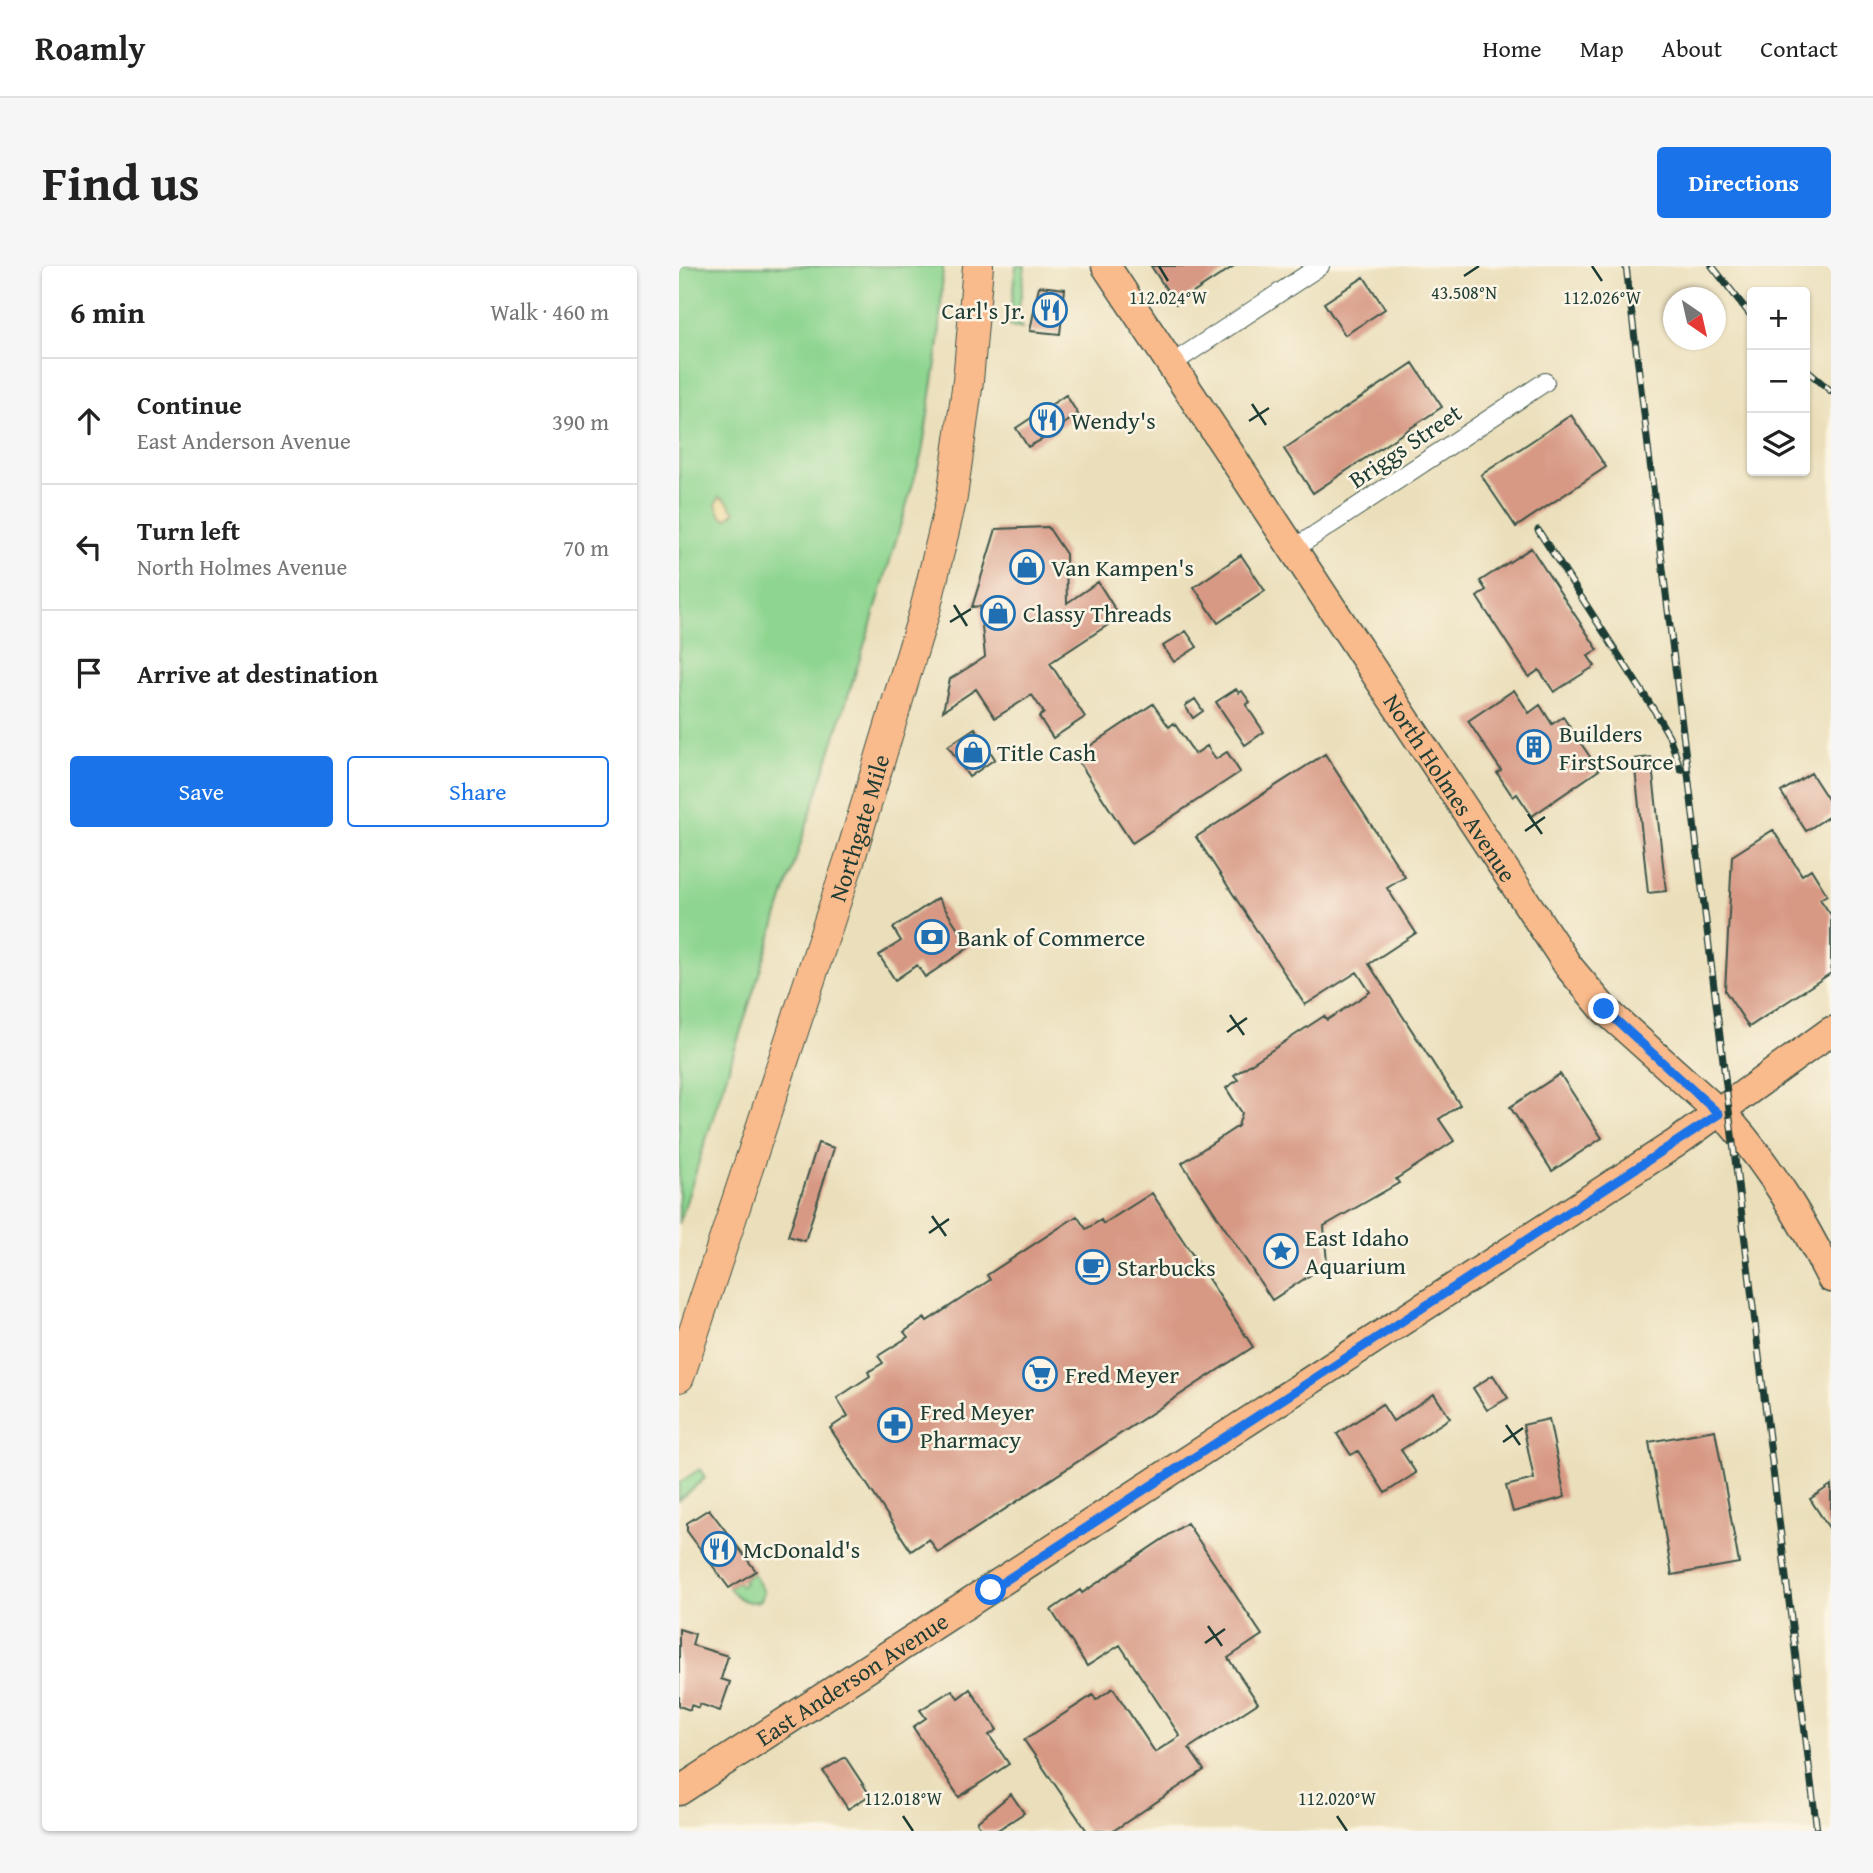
<!DOCTYPE html>
<html lang="en">
<head>
<meta charset="utf-8">
<style>
  :root { --surface:#fff; --page:#f6f6f6; --text:#222; --muted:#767676; --line:#e0e0e0; --accent:#1a73e8 }
  body { margin:0; font-family:"Gentium Book Plus",serif; background:var(--page); color:var(--text) }
  .controls { position:absolute; right:21px; top:21px; display:grid; overflow:hidden; border-radius:7px; box-shadow:0 2px 5px #0004 }
  .controls button { width:63px; height:63px; display:grid; place-items:center; padding:0; border:0; border-bottom:2px solid var(--line); background:var(--surface); color:var(--text); font:35px sans-serif }
  .compass { position:absolute; left:984px; top:21px; width:63px; height:63px; border-radius:50%; background:var(--surface); box-shadow:0 2px 5px #0004; rotate:146deg }
  .stop { position:absolute; width:21px; height:21px; margin:-16px; border:5px solid #1a73e8; border-radius:50%; background:#fff }
  .stop.end { background:#1a73e8; border-color:#fff; box-shadow:0 2px 7px #0008 }
  .list { margin:0; padding:0; list-style:none }
  h2 { display:flex; justify-content:space-between; align-items:center; height:91px; margin:0; padding:0 28px; font-size:30px }
  h2 small { font-size:23px; font-weight:400; color:var(--muted) }
  .list li { display:grid; grid-template-columns:46px 1fr auto; gap:21px; align-items:center; box-sizing:border-box; height:126px; padding:0 28px; border-top:2px solid var(--line) }
  .list b { display:block; font-size:26px; white-space:nowrap }
  .list p { margin:0; font-size:23px; white-space:nowrap; color:var(--muted) }
  .list em { font-size:23px; font-style:normal; color:var(--muted) }
  .actions { display:flex; gap:14px; padding:21px 28px }
  .actions a { flex:1; padding:16px 0; border:2px solid var(--accent); border-radius:7px; text-align:center; font-size:24px; color:var(--accent) }
  .actions .main { background:var(--accent); color:#fff }
  .icon { flex:none; width:38px; height:38px; fill:none; stroke:currentColor; stroke-width:2; stroke-linecap:round; stroke-linejoin:round }
  .map { position:relative; flex:none; width:1152px; height:1565px; overflow:hidden; border-radius:7px }
  header { display:flex; align-items:center; gap:42px; box-sizing:border-box; height:98px; padding:0 35px; background:var(--surface); border-bottom:2px solid var(--line) }
  header strong { font-size:33px }
  nav { display:flex; gap:38px; margin-inline-start:auto; font-size:24px }
  .intro { display:flex; align-items:center; justify-content:space-between; box-sizing:border-box; height:168px; padding:0 42px }
  h1 { margin:0; font-size:49px }
  .button { padding:18px 32px; border-radius:7px; background:var(--accent); color:#fff; font-size:24px; font-weight:700 }
  main { display:flex; gap:42px; padding:0 42px }
  aside { flex:1; background:var(--surface); border-radius:7px; box-shadow:0 2px 5px #0004 }
  .map>svg:first-child { display:block }
</style>
</head>
<body>
<header>
<strong>Roamly</strong>
<nav><a>Home</a><a>Map</a><a>About</a><a>Contact</a></nav>
</header>
<div class="intro"><h1>Find us</h1><a class="button">Directions</a></div>
<main>
<aside>
<h2>6 min<small>Walk · 460 m</small></h2>
<ul class="list">
<li><svg class="icon" aria-label="ahead" viewBox="0 0 24 24"><path d="M12 20V5M6 11l6-6 6 6"/></svg><div><b>Continue</b><p>East Anderson Avenue</p></div><em>390 m</em></li>
<li><svg class="icon" aria-label="left" viewBox="0 0 24 24"><path d="M17 20v-9H6M10 6l-5 5 5 5"/></svg><div><b>Turn left</b><p>North Holmes Avenue</p></div><em>70 m</em></li>
<li><svg class="icon" aria-label="arrive" viewBox="0 0 24 24"><path d="M6 21V4h12l-3 4 3 4H6"/></svg><div><b>Arrive at destination</b></div></li>
</ul>
<div class="actions"><a class="main">Save</a><a>Share</a></div>
</aside>
<div class="map">
<svg width="1152" height="1565" viewBox="0 0 1152 1565">
  <rect width="100%" height="100%" fill="#fcf5e5"/>
  <filter id="ink" filterUnits="userSpaceOnUse"><feTurbulence type="fractalNoise" baseFrequency=".0143" numOctaves="2"/><feDisplacementMap in="SourceGraphic" scale="14" xChannelSelector="R" yChannelSelector="G"/><feConvolveMatrix kernelMatrix="1 2 1 2 8 2 1 2 1" color-interpolation-filters="sRGB"/></filter>
  <filter id="wash" filterUnits="userSpaceOnUse"><feTurbulence type="fractalNoise" baseFrequency=".00686" numOctaves="4" result="noise"/><feDisplacementMap in="SourceGraphic" scale="28" xChannelSelector="R" yChannelSelector="G"/><feGaussianBlur stdDeviation="1.57" result="paint"/><feColorMatrix in="noise" values="0 0 0 0 0 0 0 0 0 0 0 0 0 0 0 0 0 1.4 0 .05"/><feComposite in="paint" operator="in"/></filter>
  <g filter="url(#wash)">
    <rect width="100%" height="100%" fill="#ebdfbb"/>
    <path fill="#8ed590" stroke="#568962" stroke-width="2" d="M0,0H264L260,77L243,187L192,358L0,958Z
      M337,0H346C343,18 343,36 336,52L343,62L330,60Z
      M21,1203L26,1212L0,1234V1217Z
      M74,1307L85,1326L82,1334C70,1340 57,1332 50,1322L59,1316L62,1320L66,1317L64,1314Z"/>
    <path fill="#eeda9e" stroke="#868c69" stroke-width="2" d="M40,231L47,234L56,246L48,253L42,250L37,239Z"/>
    <g id="blocks">
      <path fill="#d79984" d="M472,0H555L497,38Z
        M685,11L706,43L666,69L645,37Z
        M360,20L386,23L381,68L351,65Z
        M734,97L763,141L634,227L605,183Z
        M387,129L399,148L378,163L379,165L349,181L337,162Z
        M892,149L927,201L837,261L802,209Z
        M369,261L387,288L388,337L419,316L441,351L371,397L406,451L374,472L360,451L365,447L353,429L316,452L297,423L264,445L271,413L306,391L301,340L293,341L317,263Z
        M852,282L919,384L909,390L916,400L875,426L860,404L850,411L798,331L807,324L801,315Z
        M562,289L586,325L539,357L515,321Z
        M507,365L518,381L495,396L484,380Z
        M557,423L560,427L563,425L571,436L567,439L585,466L566,479L537,436Z
        M835,424L850,447L861,439L873,458L884,451L920,504L853,550L838,528L834,531L818,507L822,504L789,455Z
        M516,433L524,445L514,452L506,440Z
        M474,438L490,461L495,457L516,488L528,480L537,493L548,486L561,506L453,577L396,490Z
        M296,462L316,493L290,511L269,480Z
        M646,488L726,611L708,622L737,667L690,698L781,839L760,853L775,875L717,913L720,917L645,960L648,998L593,1034L503,897L559,860L563,847L547,822L559,814L555,809L645,750L648,754L691,726L678,706L626,739L517,571Z
        M972,491L987,625L969,627L955,493Z
        M1132,507L1152,538V549L1127,565L1102,526Z
        M1094,564L1123,609L1132,603L1148,629L1141,633L1152,649V707L1070,761L1046,725L1053,590Z
        M259,632L291,681L246,711L238,699L216,714L200,689L222,675L214,662Z
        M881,808L923,872L873,905L831,841Z
        M139,877L155,882L126,975L109,970Z
        M473,927L574,1081L259,1287L250,1273L232,1285L151,1162L169,1150L158,1132L191,1110L189,1106L204,1097L199,1090L229,1071L225,1066L246,1052L248,1055L311,1014L308,1009L398,950L407,963L422,954L424,958Z
        M814,1109L829,1132L808,1144L794,1122Z
        M755,1128L771,1152L722,1184L737,1207L706,1227L679,1185L672,1189L658,1168L703,1138L714,1155Z
        M870,1153L886,1231L834,1246L827,1220L855,1213L844,1159Z
        M1036,1164L1060,1297L993,1309L970,1176Z
        M1152,1219V1265L1131,1233Z
        M30,1243L77,1305L50,1322L8,1265V1257Z
        M508,1257L583,1369L549,1392L579,1437L510,1482L525,1504L434,1565H408L345,1474L414,1429L417,1434L434,1422L476,1486L501,1470L441,1379L408,1400L372,1344L401,1324L403,1327Z
        M0,1363L16,1368L13,1379L49,1390L42,1413L51,1416L41,1445L21,1438L20,1442L12,1439L11,1444L0,1440Z
        M291,1423L318,1464L310,1469L330,1498L280,1531L234,1461L247,1452L241,1444L273,1424L279,1432Z
        M166,1491L191,1529L169,1543L144,1505Z
        M332,1528L345,1547L317,1565H304L298,1556Z"/>
    </g>
  </g>
  <g filter="url(#ink)">
    <use href="#blocks" fill-opacity="0" stroke="#3e5548" stroke-width="2"/>
    <g fill="none" stroke-linecap="round" stroke-linejoin="round">
      <g stroke="#3e5548" stroke-width="20">
        <path id="minor" d="M491,99L641,0
          M613,284L866,116"/>
      </g>
      <g stroke="#3e5548" stroke-width="31">
        <g id="primary">
          <path id="s1" d="M427,0L890,701L925,743L1053,858C1094,905 1124,956 1152,1012"/>
          <path id="s2" d="M0,1525L997,877L1152,765"/>
        </g>
      </g>
      <g stroke="#3e5548" stroke-width="32">
        <g id="trunk">
          <path id="s3" d="M0,1111L171,592L246,344L273,231L289,115L299,0"/>
        </g>
      </g>
      <use href="#minor" stroke="#fff" stroke-width="18"/>
      <use href="#primary" stroke="#fabb8c" stroke-width="28"/>
      <use href="#trunk" stroke="#fabb8c" stroke-width="30"/>
      <g stroke="#1f3d34" stroke-width="7">
        <path id="rail" d="M947,0L1138,1565
          M1033,0L1073,51
          M1126,103L1152,125
          M859,264L975,444L990,470L1002,504"/>
      </g>
      <use href="#rail" stroke="#fcf5e5" stroke-width="4.5" stroke-dasharray="13" stroke-linecap="butt"/>
    </g>
  </g>
  <g fill="none" stroke-linecap="round" stroke-linejoin="round" filter="url(#ink)">
    <path stroke="#1a73e8" stroke-width="9" d="M312,1324L1040,848L925,743"/>
  </g>
  <path fill="none" stroke="#1f3d34" stroke-width="2.5" d="M480,0L489,15M913,0L923,15M785,10L800,0M573,138L587,159M570,155L590,142M275,339L288,360M271,356L292,343M849,548L863,568M846,565L866,551M551,749L565,769M548,766L568,752M253,950L267,970M250,967L270,953M827,1159L841,1179M824,1176L844,1162M529,1360L543,1380M526,1377L546,1363M224,1550L234,1565M658,1550L668,1565"/>
  <defs>
    <g id="restaurant-ring" transform="scale(1.75)"><circle r="9.5" fill="#fcf5e5" stroke="#1f6fb2" stroke-width="1.5"/><path d="M-5-6h1v4h1v-4h1v4h1v-4h1v5L-1.5 .5V6h-2V.5L-5-1ZM5-6V6H3V1.5H1.5Q1.5-4 5-6Z" fill="#1f6fb2"/></g>
    <g id="shop-ring" transform="scale(1.75)"><circle r="9.5" fill="#fcf5e5" stroke="#1f6fb2" stroke-width="1.5"/><path d="M-5-2.5h2.3a2.7 3.5 0 0 1 5.4 0H5L5.5 6h-11ZM-1.5-2.5h3a1.5 2.3 0 0 0-3 0Z" fill="#1f6fb2"/></g>
    <g id="building-ring" transform="scale(1.75)"><circle r="9.5" fill="#fcf5e5" stroke="#1f6fb2" stroke-width="1.5"/><path d="M-4-6H4V6H1V3H-1V6H-4ZM-2.5-4.3h1.7v1.8h-1.7ZM.8-4.3h1.7v1.8H.8ZM-2.5-1h1.7V.8h-1.7ZM.8-1h1.7V.8H.8Z" fill="#1f6fb2"/></g>
    <g id="bank-ring" transform="scale(1.75)"><circle r="9.5" fill="#fcf5e5" stroke="#1f6fb2" stroke-width="1.5"/><path d="M-6-4H6V4H-6ZM0-2.3a2.3 2.3 0 1 0 0 4.6a2.3 2.3 0 1 0 0-4.6Z" fill="#1f6fb2"/></g>
    <g id="sight-ring" transform="scale(1.75)"><circle r="9.5" fill="#fcf5e5" stroke="#1f6fb2" stroke-width="1.5"/><path d="M0-6L1.8-2.2L6-1.7L2.9 1.2L3.7 5.4L0 3.3L-3.7 5.4L-2.9 1.2L-6-1.7L-1.8-2.2Z" fill="#1f6fb2"/></g>
    <g id="cafe-ring" transform="scale(1.75)"><circle r="9.5" fill="#fcf5e5" stroke="#1f6fb2" stroke-width="1.5"/><path d="M-5.5-4.5H6V0H3Q3 3.5 0 3.5H-2.5Q-5.5 3.5-5.5 0ZM3-3.2v2h1.7v-2ZM-6 4.5H4V6H-6Z" fill="#1f6fb2"/></g>
    <g id="supermarket-ring" transform="scale(1.75)"><circle r="9.5" fill="#fcf5e5" stroke="#1f6fb2" stroke-width="1.5"/><path d="M-6-5.5h2.5l.6 2H6L4.5 2H-2.5L-4.4-4H-6ZM-1.5 3.2a1.3 1.3 0 1 0 .1 0ZM3 3.2a1.3 1.3 0 1 0 .1 0Z" fill="#1f6fb2"/></g>
    <g id="pharmacy-ring" transform="scale(1.75)"><circle r="9.5" fill="#fcf5e5" stroke="#1f6fb2" stroke-width="1.5"/><path d="M-2-6h4v4h4v4h-4v4h-4v-4h-4v-4h4Z" fill="#1f6fb2"/></g>
  </defs>
  <g fill-rule="evenodd">
    <use href="#restaurant-ring" x="371" y="44"/>
    <use href="#restaurant-ring" x="368" y="154"/>
    <use href="#shop-ring" x="348" y="301"/>
    <use href="#shop-ring" x="319" y="347"/>
    <use href="#building-ring" x="855" y="481"/>
    <use href="#shop-ring" x="294" y="486"/>
    <use href="#bank-ring" x="253" y="671"/>
    <use href="#sight-ring" x="602" y="985"/>
    <use href="#cafe-ring" x="414" y="1001"/>
    <use href="#supermarket-ring" x="361" y="1108"/>
    <use href="#pharmacy-ring" x="216" y="1159"/>
    <use href="#restaurant-ring" x="40" y="1283"/>
  </g>
  <g text-anchor="middle" dominant-baseline="central" stroke-width="5" stroke-linejoin="round" paint-order="stroke">
    <g font-size="24" fill="#1f3d34" stroke="#fcf5e5" text-anchor="start">
      <text x="346" y="44" text-anchor="end">Carl's Jr.</text>
      <text x="392" y="154">Wendy's</text>
      <text x="372" y="301">Van Kampen's</text>
      <text x="344" y="347">Classy Threads</text>
      <text x="880" y="467">Builders<tspan x="880" dy="28">FirstSource</tspan></text>
      <text x="318" y="486">Title Cash</text>
      <text x="278" y="671">Bank of Commerce</text>
      <text x="626" y="971">East Idaho<tspan x="626" dy="28">Aquarium</tspan></text>
      <text x="438" y="1001">Starbucks</text>
      <text x="386" y="1108">Fred Meyer</text>
      <text x="241" y="1145">Fred Meyer<tspan x="241" dy="28">Pharmacy</tspan></text>
      <text x="64" y="1283">McDonald's</text>
    </g>
    <g font-size="24" fill="#1f3d34" stroke="#fcf5e5">
      <text transform="translate(726 180) rotate(-34)">Briggs Street</text>
      <text stroke="none"><textPath href="#s1" startOffset="625">North Holmes Avenue</textPath></text>
      <text stroke="none"><textPath href="#s3" startOffset="578">Northgate Mile</textPath></text>
      <text stroke="none"><textPath href="#s2" startOffset="206">East Anderson Avenue</textPath></text>
    </g>
  </g>
  <g font-size="18" text-anchor="middle" fill="#1f3d34" stroke="#fcf5e5" stroke-width="5" stroke-linejoin="round" paint-order="stroke">
    <text x="785" y="33">43.508°N</text>
    <text x="923" y="38">112.026°W</text>
    <text x="489" y="38">112.024°W</text>
    <text x="224" y="1539">112.018°W</text>
    <text x="658" y="1539">112.020°W</text>
  </g>
</svg>
<div class="controls">
<button>+</button>
<button>−</button>
<button><svg class="icon" aria-label="layers" viewBox="0 0 24 24"><path d="M12 4l9 5-9 5-9-5zM3 14l9 5 9-5"/></svg></button>
</div>
<svg class="compass" viewBox="-18 -18 36 36"><path d="M0-13l5 13h-10z" fill="#e53935"/><path d="M0 13l5-13h-10z" fill="#767676"/></svg>
<div class="stop" style="left:312px;top:1324px"></div>
<div class="stop end" style="left:925px;top:743px"></div>
</div>
</main>
</body>
</html>
